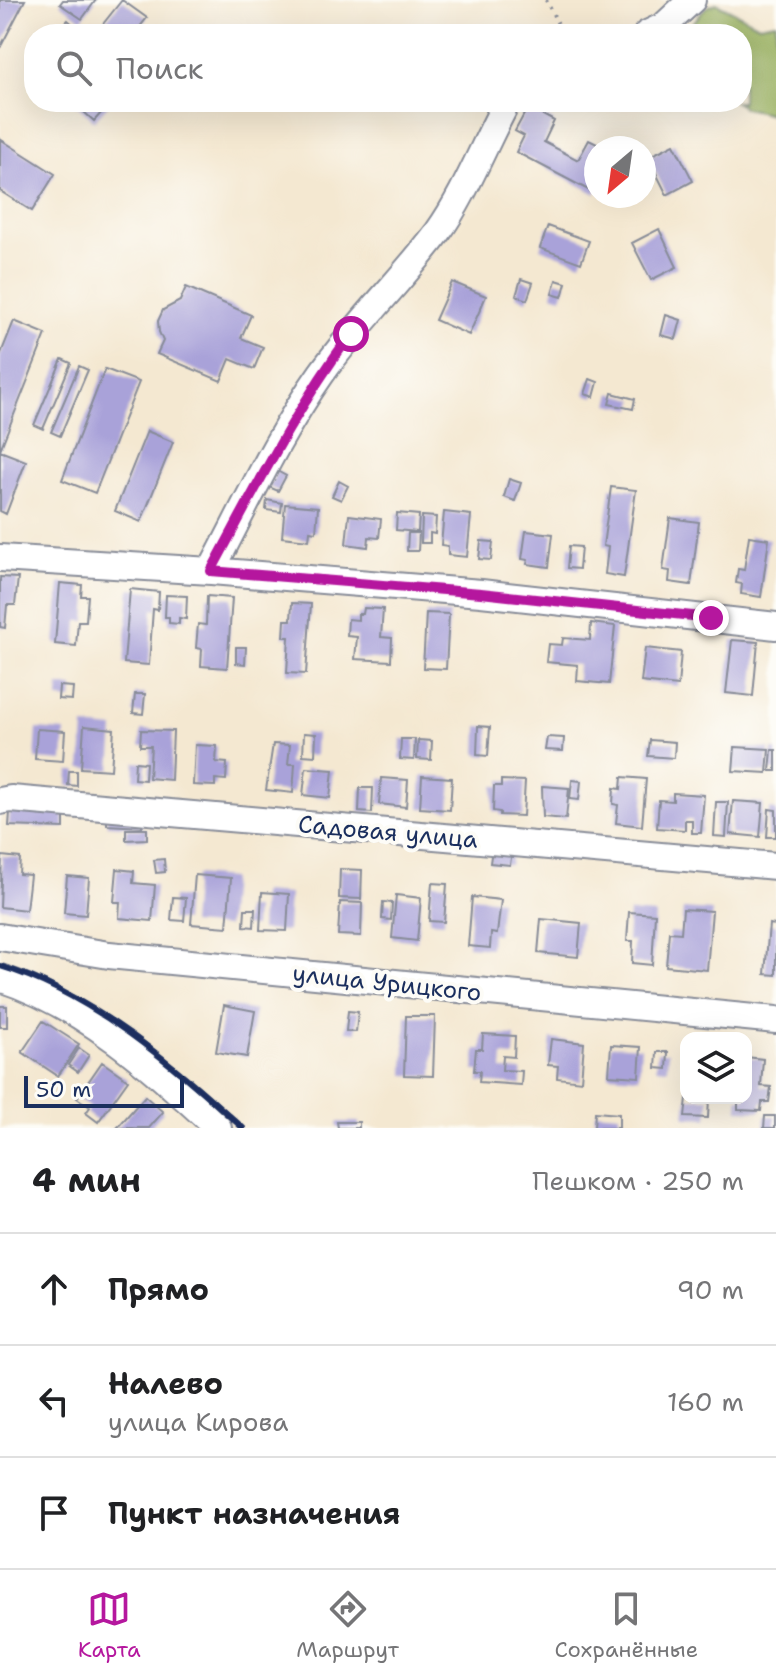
<!DOCTYPE html>
<html lang="ru">
<head>
<meta charset="utf-8">
<style>
  :root { --surface:#fff; --page:#f2f2f2; --text:#202124; --muted:#757577; --line:#e0e0e0; --accent:#b5179e }
  body { margin:0; font-family:"Shantell Sans",sans-serif; background:var(--page); color:var(--text) }
  .controls { position:absolute; right:24px; bottom:24px; display:grid; overflow:hidden; border-radius:16px; box-shadow:0 8px 32px #0002 }
  .controls button { width:72px; height:72px; display:grid; place-items:center; padding:0; border:0; border-bottom:2px solid var(--line); background:var(--surface); color:var(--text); font:40px sans-serif }
  .compass { position:absolute; left:584px; top:136px; width:72px; height:72px; border-radius:50%; background:var(--surface); box-shadow:0 8px 32px #0002; rotate:209deg }
  .scale { position:absolute; left:24px; bottom:20px; width:160px; box-sizing:border-box; padding-left:8px; border:4px solid #1b2f5e; border-top:0; font-size:22px; line-height:28px; white-space:nowrap; color:#1b2f5e; -webkit-text-stroke:6px #fdfcf7; paint-order:stroke }
  .stop { position:absolute; width:24px; height:24px; margin:-18px; border:6px solid #b5179e; border-radius:50%; background:#fff }
  .stop.end { background:#b5179e; border-color:#fff; box-shadow:0 2px 8px #0008 }
  .list { margin:0; padding:0; list-style:none }
  h2 { display:flex; justify-content:space-between; align-items:center; height:104px; margin:0; padding:0 32px; font-size:34px }
  h2 small { font-size:26px; font-weight:400; color:var(--muted) }
  .list li { display:grid; grid-template-columns:52px 1fr auto; gap:24px; align-items:center; box-sizing:border-box; height:112px; padding:0 32px; border-top:2px solid var(--line) }
  .list b { display:block; font-size:30px; white-space:nowrap }
  .list p { margin:0; font-size:26px; white-space:nowrap; color:var(--muted) }
  .list em { font-size:26px; font-style:normal; color:var(--muted) }
  .icon { flex:none; width:44px; height:44px; fill:none; stroke:currentColor; stroke-width:2; stroke-linecap:round; stroke-linejoin:round }
  .map { position:relative; flex:none; width:776px; height:1128px; overflow:hidden }
  .search { position:absolute; background:var(--surface); box-shadow:0 8px 32px #0002; left:24px; right:24px; top:24px; height:88px; display:flex; align-items:center; gap:20px; box-sizing:border-box; padding:0 28px; border-radius:32px; color:var(--muted); font-size:30px }
  .sheet { height:440px; background:var(--surface) }
  nav { display:flex; justify-content:space-around; align-items:center; box-sizing:border-box; height:112px; border-top:2px solid var(--line); background:var(--surface); font-size:22px; color:var(--muted) }
  nav a { display:grid; justify-items:center; gap:4px }
  nav .on { color:var(--accent) }
  .map>svg:first-child { display:block }
</style>
</head>
<body>
<div class="map">
<svg width="776" height="1128" viewBox="0 0 776 1128">
  <rect width="100%" height="100%" fill="#fdfcf7"/>
  <filter id="ink" filterUnits="userSpaceOnUse"><feTurbulence type="fractalNoise" baseFrequency=".0125" numOctaves="2"/><feDisplacementMap in="SourceGraphic" scale="16" xChannelSelector="R" yChannelSelector="G"/><feConvolveMatrix kernelMatrix="1 2 1 2 8 2 1 2 1" color-interpolation-filters="sRGB"/></filter>
  <filter id="wash" filterUnits="userSpaceOnUse"><feTurbulence type="fractalNoise" baseFrequency=".006" numOctaves="4" result="noise"/><feDisplacementMap in="SourceGraphic" scale="32" xChannelSelector="R" yChannelSelector="G"/><feGaussianBlur stdDeviation="1.8" result="paint"/><feColorMatrix in="noise" values="0 0 0 0 0 0 0 0 0 0 0 0 0 0 0 0 0 1.4 0 .05"/><feComposite in="paint" operator="in"/></filter>
  <g filter="url(#wash)">
    <rect width="100%" height="100%" fill="#f4e8d1"/>
    <path fill="#9bb264" stroke="#5b7061" stroke-width="2" d="M716,3L759,25L776,22V115L745,108L735,102H742V34H684L705,8Z"/>
    <g id="blocks">
      <path fill="#a9a2d9" d="M0,0H25L0,48Z
        M63,0H96L82,19L60,4Z
        M122,0L147,18L134,34H105L99,29Z
        M68,20L84,34H55Z
        M73,102H111L94,121Z
        M528,107L554,121L544,142L578,160L589,140L605,148H596V194L516,152L524,136L515,131Z
        M0,139L55,174L32,211L0,191Z
        M674,144L693,181L667,195L648,157Z
        M548,226L589,241L581,263L540,248Z
        M659,229L677,267L651,280L632,243Z
        M521,279L533,283L527,300L516,296Z
        M556,280L566,283L562,297L552,294Z
        M452,282L486,296L469,335L435,320Z
        M186,287L251,315L241,338L263,347L254,369L230,359L221,381L157,354L163,341L159,332L158,321L163,310L180,301Z
        M666,315L681,320L676,339L661,335Z
        M14,321L46,334L0,450V356Z
        M62,359L71,363L43,429L34,425Z
        M79,366L88,370L60,436L51,432Z
        M105,369L139,382L95,493L62,480Z
        M590,379L598,382L594,397L585,394Z
        M612,393L635,399L633,409L609,404Z
        M147,431L173,442L141,522L115,511Z
        M0,451L26,461L6,514L0,511Z
        M277,471L286,476L278,491L269,487Z
        M509,479L521,483L515,501L504,497Z
        M339,481L348,486L341,500L332,496Z
        M611,487L636,490L624,577L605,574L608,547L603,546Z
        M267,500L282,503L281,512L266,510Z
        M285,504L318,507L316,532L310,531L309,540L282,537Z
        M444,512L471,515L467,557L448,555V546L441,545Z
        M397,513L419,515L418,532L396,530Z
        M349,515L381,519L379,538L369,537L368,547L346,544Z
        M422,516L436,517L435,534L430,533V543H421Z
        M670,518L699,522L691,585L669,582L670,571L663,570Z
        M526,531L553,534L549,567L527,564L528,560L522,559Z
        M408,533H419L418,551H407Z
        M749,536L769,539L761,597L741,594L742,584L736,583L738,569L744,570Z
        M481,541L493,542L491,560L479,559Z
        M569,546L581,547L579,569L567,568Z
        M0,577L18,578L15,605H7L5,628L0,627Z
        M60,583L82,585L81,596H88L86,621H78L76,646L55,644Z
        M130,589L159,592L158,610L153,609L149,665L124,663Z
        M166,595L187,596L186,619L179,618V624L169,623V617H165Z
        M207,596L232,598L227,668L201,666L202,649L196,648L198,624L206,625Z
        M292,603L311,604L306,674L287,673L289,637H284L285,620H291Z
        M364,608L383,609L381,637L392,638L391,661L355,659L357,637L347,636L348,619L358,620V614H363Z
        M426,613L449,614L446,669L423,668Z
        M591,623L615,626L609,684L577,681L578,665L546,662L548,644L562,645L563,638L590,640Z
        M732,640L758,642L753,696L726,693Z
        M236,647H246L245,664L236,663Z
        M645,648L681,652L678,686L641,682Z
        M59,686L73,687L72,700L58,699Z
        M135,694H145L143,714L133,713Z
        M84,726L114,729L111,770L81,768Z
        M478,726L490,727L488,756L477,755Z
        M37,729L65,731L63,761L35,759Z
        M141,730L173,731L171,780L149,778L151,746H140Z
        M304,733L316,734L315,756L303,755Z
        M547,737L564,738L563,751L545,750Z
        M401,739H415L414,760L400,759Z
        M418,740L432,741L431,760L417,759Z
        M650,740L675,742L674,758L648,756Z
        M273,744L290,745L288,764H295L293,793L266,790Z
        M195,745L217,746L216,762L227,763L226,780L215,779V786L193,785Z
        M735,747L769,749L767,773L733,771Z
        M772,750H776V771H770Z
        M135,762L146,763L145,780L134,779Z
        M306,768L333,770L330,798L303,795Z
        M69,771H77V786L68,785Z
        M422,776L452,778L450,810L420,808Z
        M622,777L646,779L642,826L616,823L618,805L613,804L614,788L621,789Z
        M381,778L408,780L406,807L379,804Z
        M501,780L525,781L523,816L500,815V812L493,811L494,786H501Z
        M572,780L581,781L579,800L570,799Z
        M542,786L569,788L566,819L543,817Z
        M360,788H373L372,813L359,812Z
        M673,793L704,795L701,833H692V820H685V830L657,828L659,800L673,801Z
        M733,801L763,803L760,837L730,834Z
        M716,802H728L726,837L714,836Z
        M769,809L776,810V837H767Z
        M10,812L64,814V828L9,826Z
        M107,814L143,815L142,827L107,825Z
        M126,829H147V839L126,840Z
        M492,849L512,851L510,865L490,863Z
        M2,856L20,858L19,874L30,875L26,910L0,907Z
        M164,859L165,872L156,873L154,860Z
        M117,869L134,871L133,883L155,885L152,921L119,918L120,902H114Z
        M340,869L362,870L361,899L339,898Z
        M195,875L231,878L227,927L191,924Z
        M67,876L89,878L86,915L64,913Z
        M432,883L447,884L444,922L429,921Z
        M262,892L289,894L287,931L260,930Z
        M396,895L421,898L417,941L392,938Z
        M173,897L186,898L184,921L171,920Z
        M472,897L501,900L497,934L491,933L490,948L468,946Z
        M340,902L362,903L361,936L338,935Z
        M383,902L392,903L391,920L382,919Z
        M245,909H255L254,927L244,926Z
        M683,909L712,911L707,970L666,966L669,932L681,933Z
        M629,912L655,914L652,965L632,963L633,941H627Z
        M541,919L581,923L578,957L538,953Z
        M769,924L776,925V975L765,974Z
        M224,1005L255,1011L247,1057L216,1052Z
        M0,1006H7V1027H0Z
        M348,1011L358,1012L356,1032L346,1031Z
        M406,1016H435L433,1076L404,1075Z
        M43,1021L79,1044L58,1076L22,1052Z
        M483,1034L515,1036L514,1057L503,1056L502,1070L522,1071L521,1085L479,1082L480,1071H474L476,1049H482Z
        M551,1039L584,1043L581,1081L557,1078L558,1066L548,1065Z
        M611,1045L641,1047L639,1077L609,1075Z
        M79,1048L89,1055L78,1072L68,1065Z
        M657,1052H668L667,1069L656,1068Z
        M746,1057L763,1059L761,1086L771,1087L769,1102H762L761,1111L738,1110V1098H746Z
        M102,1062L128,1080L98,1122L86,1113L90,1107L77,1098Z
        M145,1096L163,1112L149,1128H117Z
        M687,1098H709L708,1118L685,1117Z
        M595,1112L619,1114V1128H594Z
        M765,1116H775V1128H764Z
        M337,1122H359V1128H338Z"/>
    </g>
  </g>
  <g filter="url(#ink)">
    <use href="#blocks" fill-opacity="0" stroke="#888c98" stroke-width="2"/>
    <g fill="none" stroke-linecap="round" stroke-linejoin="round">
      <g stroke="#888c98" stroke-width="30">
        <path id="minor" d="M647,34L664,26L692,0
          M0,558L211,571L481,593L776,626
          M211,571C246,505 278,435 321,374C357,323 401,281 438,232C466,193 484,144 507,102
          M0,801L11,799L776,866
          M0,937L109,955L776,1020
          M0,978C84,1005 155,1069 218,1128"/>
      </g>
      <path stroke="#888c98" stroke-width="4" stroke-dasharray="2 6" stroke-linecap="butt" d="M546,0L563,34"/>
      <use href="#minor" stroke="#fff" stroke-width="26"/>
      <path stroke="#1b2f5e" stroke-width="6" d="M0,966C93,994 172,1064 243,1128"/>
    </g>
  </g>
  <g fill="none" stroke-linecap="round" stroke-linejoin="round" filter="url(#ink)">
    <path stroke="#b5179e" stroke-width="10" d="M351,334C296,408 255,490 211,571L481,593L711,618"/>
  </g>
  <g text-anchor="middle" dominant-baseline="central" stroke-width="8" stroke-linejoin="round" paint-order="stroke">
    <g font-size="24" fill="#1b2f5e" stroke="#fdfcf7">
      <text transform="translate(388 832) rotate(5)">Садовая улица</text>
      <text transform="translate(387 983) rotate(6)">улица Урицкого</text>
    </g>
  </g>
</svg>
<div class="controls">
<button><svg class="icon" aria-label="layers" viewBox="0 0 24 24"><path d="M12 4l9 5-9 5-9-5zM3 14l9 5 9-5"/></svg></button>
</div>
<svg class="compass" viewBox="-18 -18 36 36"><path d="M0-13l5 13h-10z" fill="#e53935"/><path d="M0 13l5-13h-10z" fill="#757577"/></svg>
<div class="scale">50 m</div>
<div class="stop" style="left:351px;top:334px"></div>
<div class="stop end" style="left:711px;top:618px"></div>
<div class="search"><svg class="icon" aria-label="search" viewBox="0 0 24 24"><circle cx="10" cy="10" r="6"/><path d="M15 15l6 6"/></svg>Поиск</div>
</div>
<section class="sheet">
<h2>4 мин<small>Пешком · 250 m</small></h2>
<ul class="list">
<li><svg class="icon" aria-label="ahead" viewBox="0 0 24 24"><path d="M12 20V5M6 11l6-6 6 6"/></svg><div><b>Прямо</b></div><em>90 m</em></li>
<li><svg class="icon" aria-label="left" viewBox="0 0 24 24"><path d="M17 20v-9H6M10 6l-5 5 5 5"/></svg><div><b>Налево</b><p>улица Кирова</p></div><em>160 m</em></li>
<li><svg class="icon" aria-label="arrive" viewBox="0 0 24 24"><path d="M6 21V4h12l-3 4 3 4H6"/></svg><div><b>Пункт назначения</b></div></li>
</ul>
</section>
<nav>
<a class="on"><svg class="icon" aria-label="map" viewBox="0 0 24 24"><path d="M3 6l6-2 6 2 6-2v14l-6 2-6-2-6 2zM9 4v14M15 6v14"/></svg>Карта</a>
<a><svg class="icon" aria-label="directions" viewBox="0 0 24 24"><path d="M12 3l9 9-9 9-9-9zM9 14v-3h6M13 9l2 2-2 2"/></svg>Маршрут</a>
<a><svg class="icon" aria-label="saved" viewBox="0 0 24 24"><path d="M7 4h10v16l-5-4-5 4z"/></svg>Сохранённые</a>
</nav>
</body>
</html>
